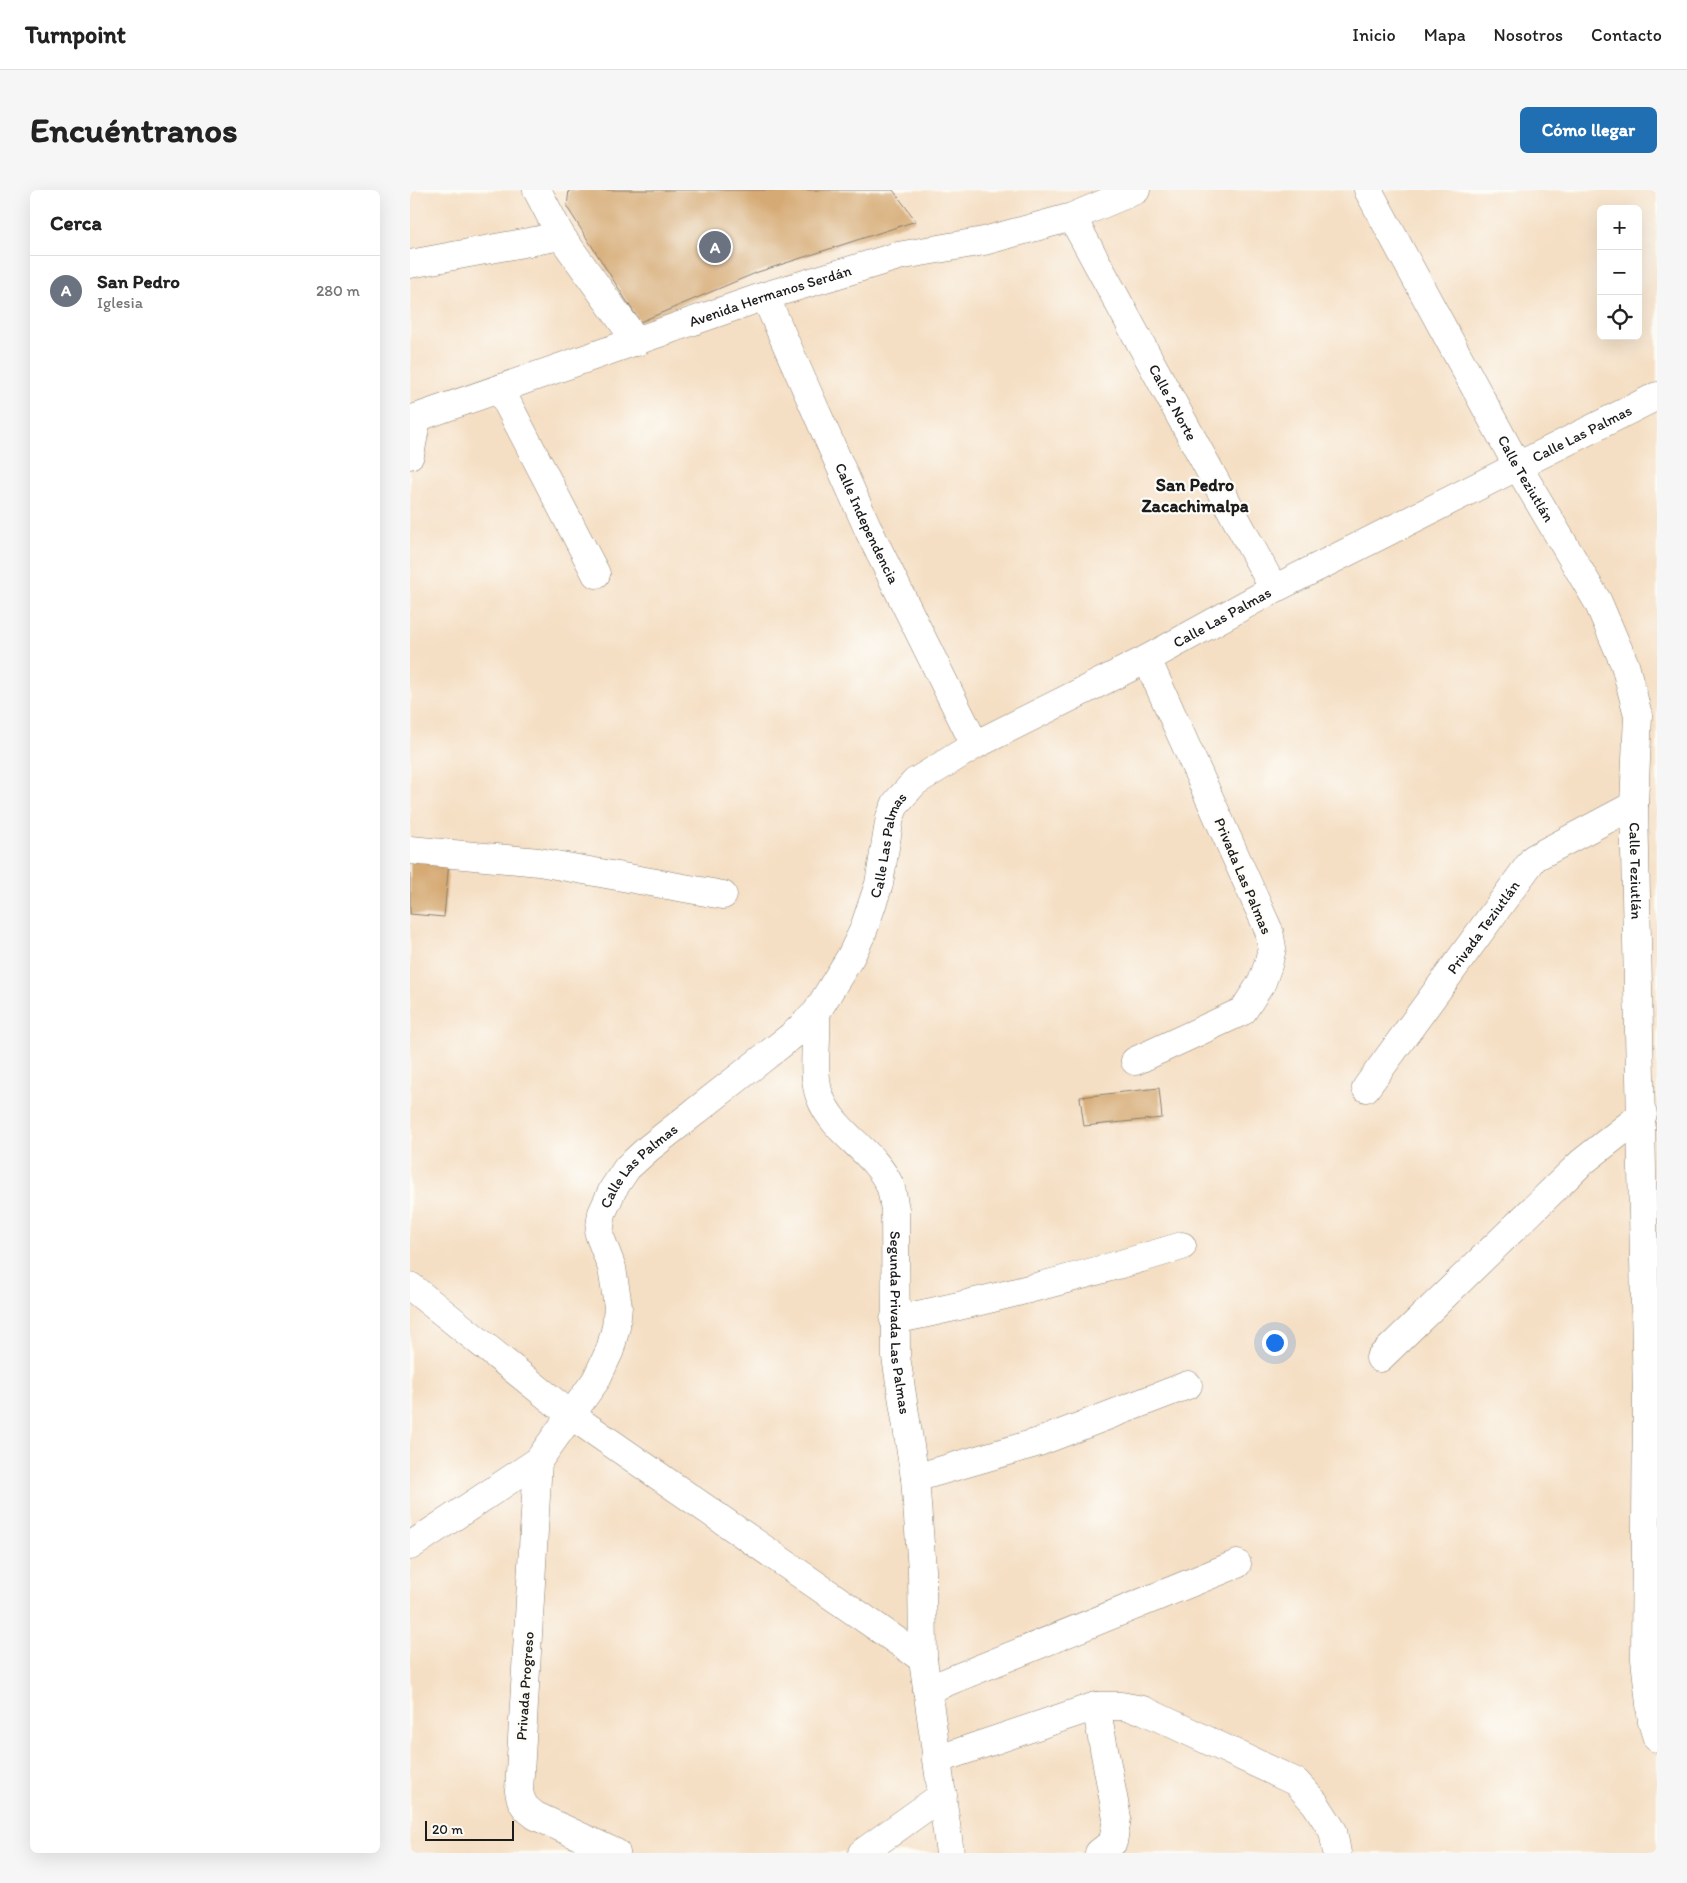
<!DOCTYPE html>
<html lang="es">
<head>
<meta charset="utf-8">
<style>
  :root { --surface:#fff; --page:#f6f6f6; --text:#222; --muted:#767676; --line:#e0e0e0; --accent:#1f6fb2 }
  body { margin:0; font-family:Itim,sans-serif; background:var(--page); color:var(--text) }
  .controls { position:absolute; right:15px; top:15px; display:grid; overflow:hidden; border-radius:8px; box-shadow:0 5px 20px #0002 }
  .controls button { width:45px; height:45px; display:grid; place-items:center; padding:0; border:0; border-bottom:1px solid var(--line); background:var(--surface); color:var(--text); font:25px sans-serif }
  .scale { position:absolute; left:15px; bottom:12px; width:89px; box-sizing:border-box; padding-left:5px; border:2px solid #1c1c1c; border-top:0; font-size:14px; line-height:18px; white-space:nowrap; color:#1c1c1c; -webkit-text-stroke:4px #fdfcf7; paint-order:stroke }
  .you { position:absolute; left:864px; top:1152px; width:18px; height:18px; margin:-12px; border:4px solid #fff; border-radius:50%; background:#1a73e8; box-shadow:0 0 0 8px #1a73e833 }
  .badge { display:grid; place-items:center; width:32px; height:32px; border-radius:50%; background:var(--accent); color:#fff; font-size:16px; font-weight:700 }
  .pin { position:absolute; translate:-50% -50%; border:2px solid #fff; box-shadow:0 1px 5px #0006 }
  .list { margin:0; padding:0; list-style:none }
  h2 { display:flex; justify-content:space-between; align-items:center; height:65px; margin:0; padding:0 20px; font-size:21px }
  h2 small { font-size:16px; font-weight:400; color:var(--muted) }
  .list li { display:grid; grid-template-columns:32px 1fr auto; gap:15px; align-items:center; box-sizing:border-box; height:70px; padding:0 20px; border-top:1px solid var(--line) }
  .list b { display:block; font-size:19px; white-space:nowrap }
  .list p { margin:0; font-size:16px; white-space:nowrap; color:var(--muted) }
  .list em { font-size:16px; font-style:normal; color:var(--muted) }
  .icon { flex:none; width:28px; height:28px; fill:none; stroke:currentColor; stroke-width:2; stroke-linecap:round; stroke-linejoin:round }
  .map { position:relative; flex:none; width:1247px; height:1663px; overflow:hidden; border-radius:8px }
  header { display:flex; align-items:center; gap:30px; box-sizing:border-box; height:70px; padding:0 25px; background:var(--surface); border-bottom:1px solid var(--line) }
  header strong { font-size:24px }
  nav { display:flex; gap:28px; margin-inline-start:auto; font-size:18px }
  .intro { display:flex; align-items:center; justify-content:space-between; box-sizing:border-box; height:120px; padding:0 30px }
  h1 { margin:0; font-size:35px }
  .button { padding:12px 22px; border-radius:8px; background:var(--accent); color:#fff; font-size:18px; font-weight:700 }
  main { display:flex; gap:30px; padding:0 30px }
  aside { flex:1; background:var(--surface); border-radius:8px; box-shadow:0 5px 20px #0002 }
  .map>svg:first-child { display:block }
</style>
</head>
<body>
<header>
<strong>Turnpoint</strong>
<nav><a>Inicio</a><a>Mapa</a><a>Nosotros</a><a>Contacto</a></nav>
</header>
<div class="intro"><h1>Encuéntranos</h1><a class="button">Cómo llegar</a></div>
<main>
<aside>
<h2>Cerca<small></small></h2>
<ul class="list">
<li><span class="badge" style="background:#6b7280">A</span><div><b>San Pedro</b><p>Iglesia</p></div><em>280 m</em></li>
</ul>
</aside>
<div class="map">
<svg width="1247" height="1663" viewBox="0 0 1247 1663">
  <rect width="100%" height="100%" fill="#fdfcf7"/>
  <filter id="ink" filterUnits="userSpaceOnUse"><feTurbulence type="fractalNoise" baseFrequency=".02" numOctaves="2"/><feDisplacementMap in="SourceGraphic" scale="10" xChannelSelector="R" yChannelSelector="G"/><feConvolveMatrix kernelMatrix="1 2 1 2 8 2 1 2 1" color-interpolation-filters="sRGB"/></filter>
  <filter id="wash" filterUnits="userSpaceOnUse"><feTurbulence type="fractalNoise" baseFrequency=".0096" numOctaves="4" result="noise"/><feDisplacementMap in="SourceGraphic" scale="20" xChannelSelector="R" yChannelSelector="G"/><feGaussianBlur stdDeviation="1.12" result="paint"/><feColorMatrix in="noise" values="0 0 0 0 0 0 0 0 0 0 0 0 0 0 0 0 0 1.4 0 .05"/><feComposite in="paint" operator="in"/></filter>
  <g filter="url(#wash)">
    <rect width="100%" height="100%" fill="#f5dfc4"/>
    <g id="blocks">
      <path fill="#d6aa75" d="M159,0H483L506,31L348,82L230,132L157,17Z
        M0,668L39,671L34,727L0,724Z
        M749,898L752,928L674,936L670,907Z"/>
    </g>
  </g>
  <g filter="url(#ink)">
    <use href="#blocks" fill-opacity="0" stroke="#887e70" stroke-width="1"/>
    <g fill="none" stroke-linecap="round" stroke-linejoin="round">
      <g stroke="#887e70" stroke-width="29">
        <g id="minor">
          <path d="M127,0L151,46L227,152"/>
          <path id="s1" d="M958,0L1107,275L1188,412L1215,475L1228,525L1224,615L1237,1205L1235,1469L1242,1532L1247,1548"/>
          <path id="s2" d="M662,27L864,399"/>
          <path d="M0,74L151,46"/>
          <path id="s3" d="M355,106L459,341L565,555"/>
          <path d="M90,199L186,384"/>
          <path d="M0,265L7,228"/>
          <path d="M0,660L129,672L313,705"/>
          <path id="s4" d="M406,823C408,848 401,884 410,907C424,944 464,960 480,996C483,1003 483,1011 485,1019L486,1167L505,1288L512,1380L513,1469L540,1663"/>
          <path d="M725,871L833,821L852,792L858,775L862,758L859,741L737,469"/>
          <path id="s5" d="M956,898L1124,668L1224,615"/>
          <path d="M0,1096L162,1226L513,1469"/>
          <path d="M484,1130C582,1110 677,1085 772,1056"/>
          <path d="M970,1168L1171,973L1233,924"/>
          <path d="M128,1271L109,1601C111,1614 116,1619 126,1626L206,1663"/>
          <path d="M505,1288L629,1252L778,1195"/>
          <path id="s6" d="M0,1356L128,1271L186,1190L200,1160L206,1137L208,1116L202,1078L189,1044L192,1023L203,999L217,978L239,958L384,844L406,823L441,766L453,741L469,694L480,627L486,613L505,592L565,555L737,469L864,399L1247,206"/>
          <path d="M517,1500L827,1374"/>
          <path d="M686,1516L707,1628L703,1652L689,1663"/>
          <path d="M526,1570L686,1516H711L733,1520L886,1592L905,1613L923,1641L927,1663"/>
          <path d="M452,1663L533,1605"/>
        </g>
      </g>
      <g stroke="#887e70" stroke-width="29">
        <g id="tertiary">
          <path id="s7" d="M0,230L355,106L488,66L574,51L662,27L726,0"/>
        </g>
      </g>
      <use href="#minor" stroke="#fff" stroke-width="28"/>
      <use href="#tertiary" stroke="#fff" stroke-width="28"/>
    </g>
  </g>
  <g text-anchor="middle" dominant-baseline="central" stroke-width="4.5" stroke-linejoin="round" paint-order="stroke">
    <g font-size="15" fill="#1c1c1c" stroke="#fdfcf7">
      <text stroke="none"><textPath href="#s7" startOffset="381">Avenida Hermanos Serdán</textPath></text>
      <text stroke="none"><textPath href="#s2" startOffset="211">Calle 2 Norte</textPath></text>
      <text stroke="none"><textPath href="#s6" startOffset="1732">Calle Las Palmas</textPath></text>
      <text stroke="none"><textPath href="#s1" startOffset="329">Calle Teziutlán</textPath></text>
      <text stroke="none"><textPath href="#s3" startOffset="249">Calle Independencia</textPath></text>
      <text stroke="none"><textPath href="#s6" startOffset="1328">Calle Las Palmas</textPath></text>
      <text stroke="none"><textPath href="#s6" startOffset="908">Calle Las Palmas</textPath></text>
      <text stroke="none"><textPath href="#s1" startOffset="748">Calle Teziutlán</textPath></text>
      <text transform="translate(833 686) rotate(67)">Privada Las Palmas</text>
      <text stroke="none"><textPath href="#s5" startOffset="199">Privada Teziutlán</textPath></text>
      <text stroke="none"><textPath href="#s6" startOffset="488">Calle Las Palmas</textPath></text>
      <text stroke="none"><textPath href="#s4" startOffset="336">Segunda Privada Las Palmas</textPath></text>
      <text transform="translate(115 1496) rotate(-86)">Privada Progreso</text>
    </g>
    <g font-size="18" font-weight="bold" fill="#1c1c1c" stroke="#fdfcf7">
      <text x="785" y="295">San Pedro<tspan x="785" dy="21">Zacachimalpa</tspan></text>
    </g>
  </g>
</svg>
<div class="controls">
<button>+</button>
<button>−</button>
<button><svg class="icon" aria-label="locate" viewBox="0 0 24 24"><circle cx="12" cy="12" r="6"/><path d="M12 2v4M12 18v4M2 12h4M18 12h4"/></svg></button>
</div>
<div class="scale">20 m</div>
<div class="you"></div>
<div class="pin badge" style="left:305px;top:57px;background:#6b7280">A</div>
</div>
</main>
</body>
</html>
